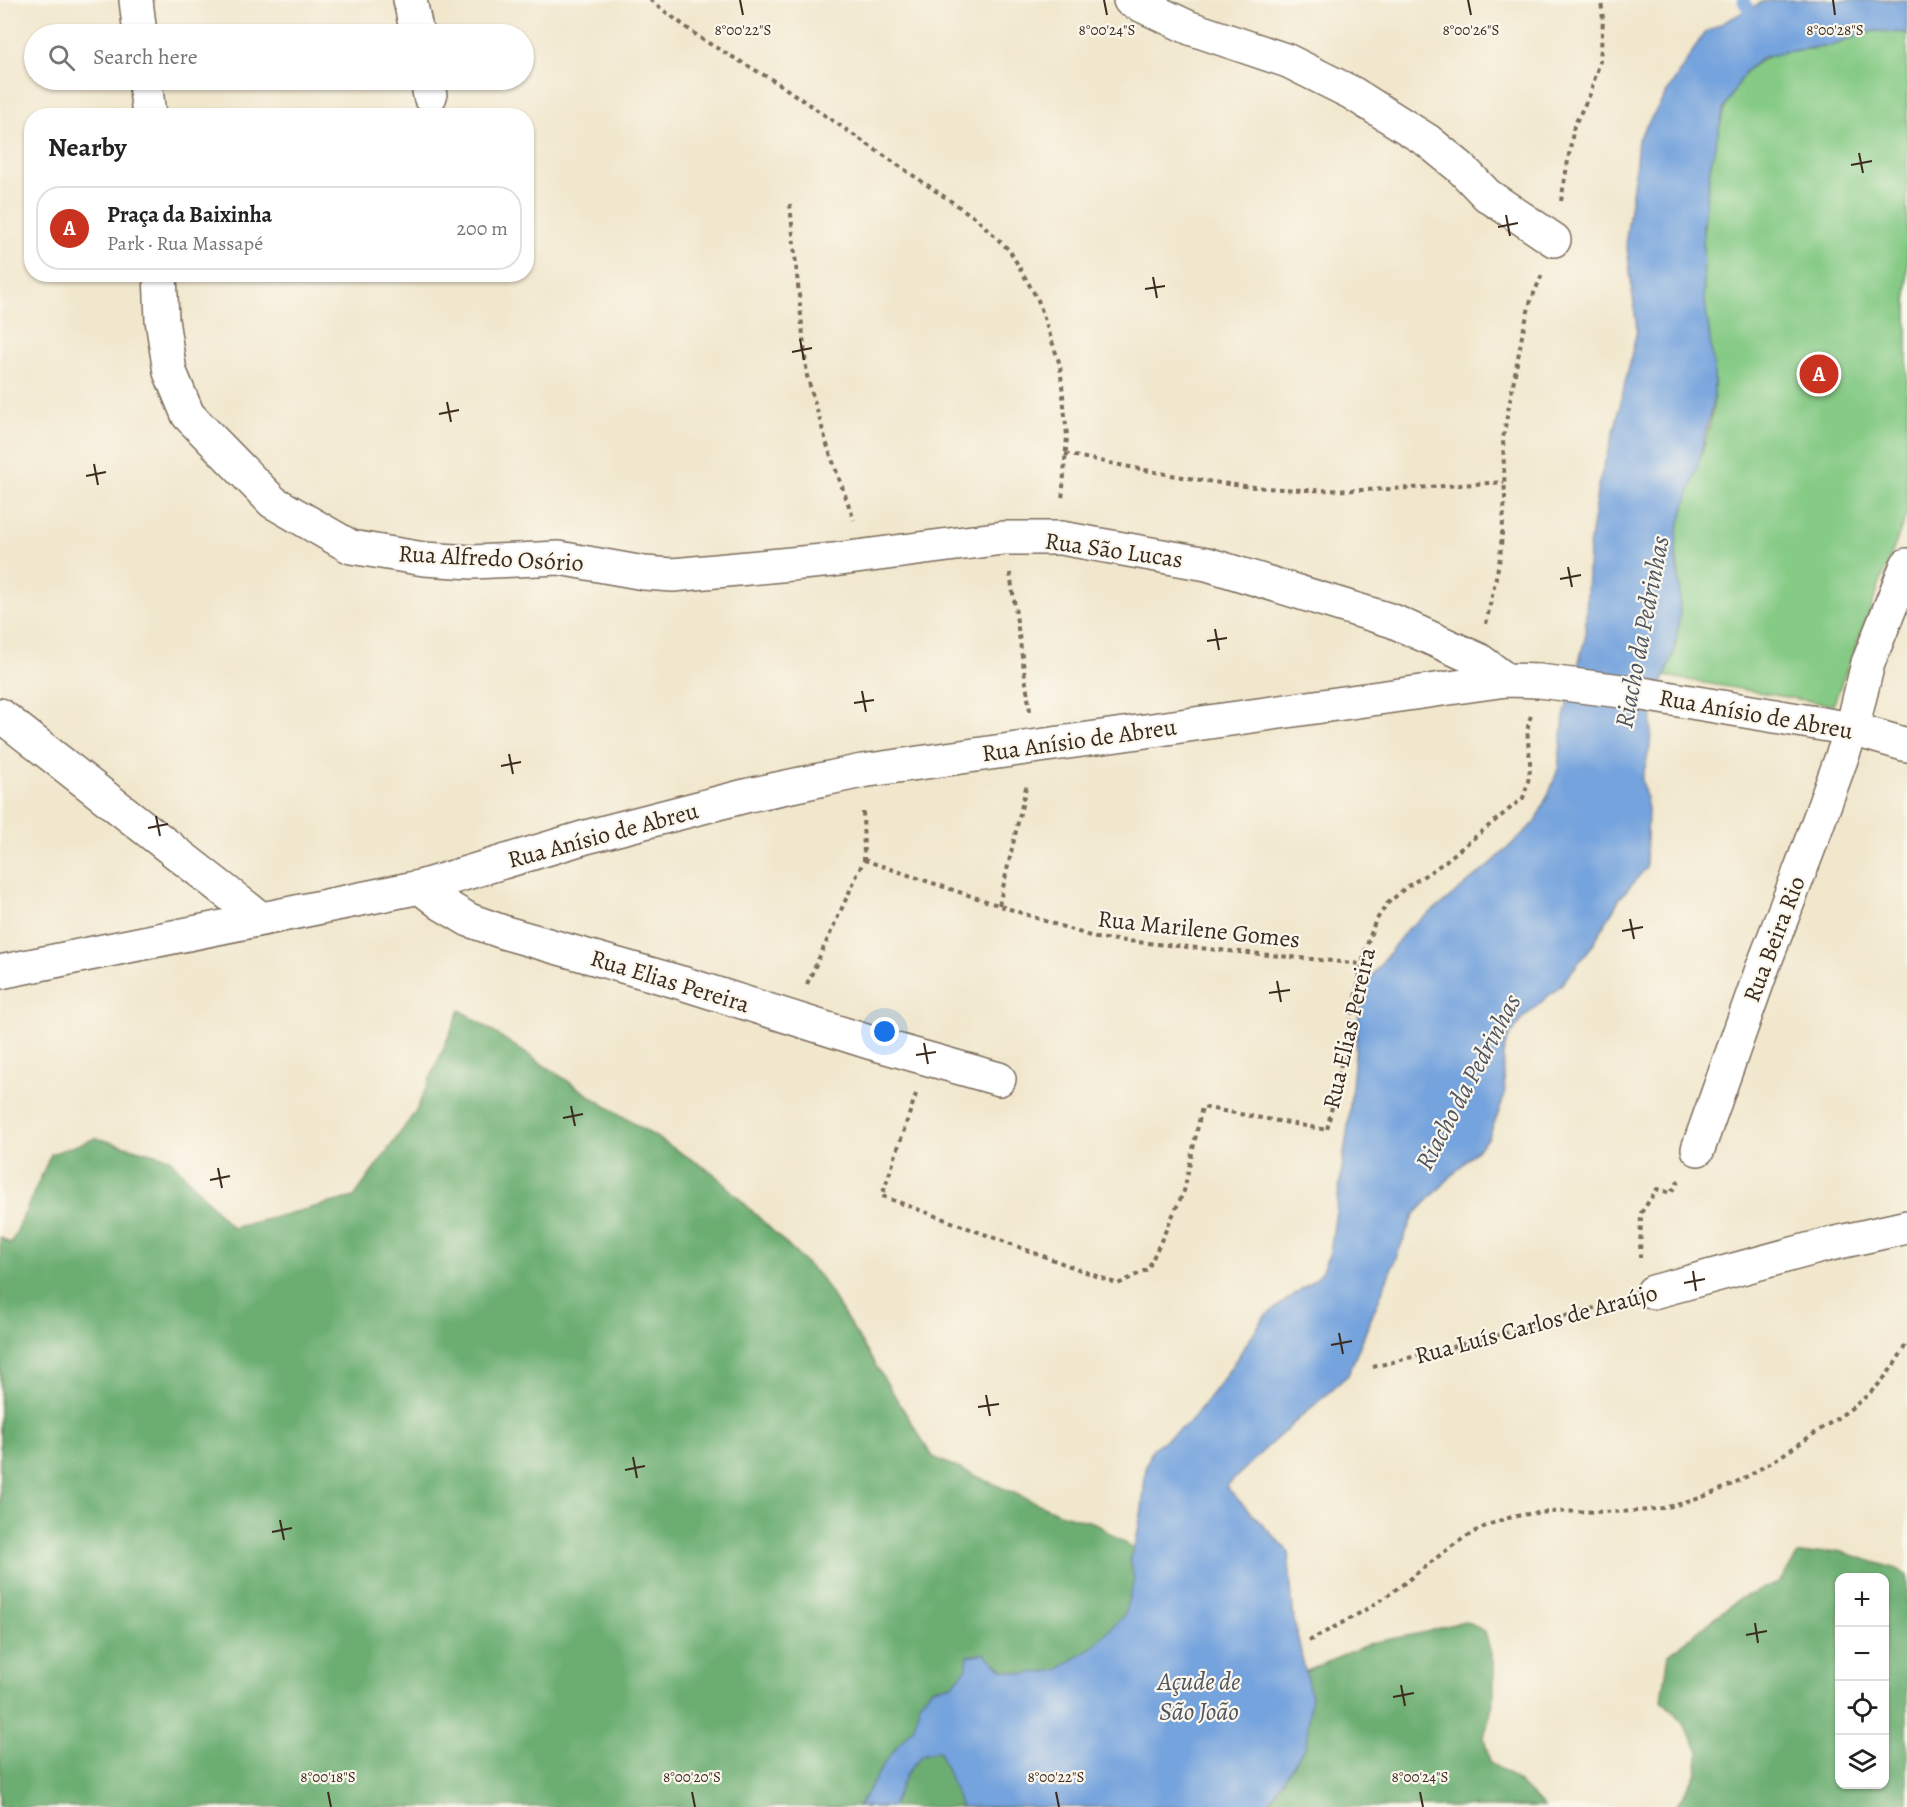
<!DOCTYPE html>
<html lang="en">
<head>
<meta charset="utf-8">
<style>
  :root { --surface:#fff; --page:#f6f6f6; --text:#222; --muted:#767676; --line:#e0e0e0; --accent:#c8321e }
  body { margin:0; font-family:Alegreya,serif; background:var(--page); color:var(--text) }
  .controls { position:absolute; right:18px; bottom:18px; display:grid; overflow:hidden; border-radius:12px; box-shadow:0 2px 4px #0004 }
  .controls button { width:54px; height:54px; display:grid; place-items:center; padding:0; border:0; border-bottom:2px solid var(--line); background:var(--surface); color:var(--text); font:30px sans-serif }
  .you { position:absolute; left:885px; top:1032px; width:21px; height:21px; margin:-15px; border:4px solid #fff; border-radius:50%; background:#1a73e8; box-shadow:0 0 0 9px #1a73e833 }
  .badge { display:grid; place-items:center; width:39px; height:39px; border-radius:50%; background:var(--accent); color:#fff; font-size:20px; font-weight:700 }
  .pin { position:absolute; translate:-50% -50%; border:3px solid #fff; box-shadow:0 2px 6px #0006 }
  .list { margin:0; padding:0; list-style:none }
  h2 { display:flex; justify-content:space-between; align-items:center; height:78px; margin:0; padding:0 24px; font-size:26px }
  h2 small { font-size:20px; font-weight:400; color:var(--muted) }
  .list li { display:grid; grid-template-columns:39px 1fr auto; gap:18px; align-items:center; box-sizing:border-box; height:84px; margin:0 12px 12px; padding:0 12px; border:2px solid var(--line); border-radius:24px }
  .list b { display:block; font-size:22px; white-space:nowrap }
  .list p { margin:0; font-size:20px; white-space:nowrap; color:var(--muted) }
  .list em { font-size:20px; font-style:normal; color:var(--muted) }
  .icon { flex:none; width:33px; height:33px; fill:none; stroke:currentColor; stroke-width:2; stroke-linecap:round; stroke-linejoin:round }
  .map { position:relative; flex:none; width:1907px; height:1807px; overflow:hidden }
  .search { position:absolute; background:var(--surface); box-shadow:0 2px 4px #0004; left:24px; top:24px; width:510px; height:66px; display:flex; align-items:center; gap:15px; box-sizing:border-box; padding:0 21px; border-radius:33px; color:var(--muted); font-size:22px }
  .panel { position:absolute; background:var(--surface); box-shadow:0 2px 4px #0004; left:24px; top:108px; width:510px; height:174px; border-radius:24px }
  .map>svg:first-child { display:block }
</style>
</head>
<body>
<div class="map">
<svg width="1907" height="1807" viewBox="0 0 1907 1807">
  <rect width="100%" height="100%" fill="#fbf7ec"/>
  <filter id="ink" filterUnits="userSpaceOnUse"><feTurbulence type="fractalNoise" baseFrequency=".0167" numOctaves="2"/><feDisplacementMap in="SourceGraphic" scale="12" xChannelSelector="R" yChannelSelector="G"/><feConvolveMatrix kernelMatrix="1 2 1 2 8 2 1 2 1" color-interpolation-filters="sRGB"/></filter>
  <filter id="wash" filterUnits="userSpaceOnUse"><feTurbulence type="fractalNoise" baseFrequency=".008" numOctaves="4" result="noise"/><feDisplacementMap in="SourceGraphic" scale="24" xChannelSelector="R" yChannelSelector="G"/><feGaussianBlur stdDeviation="1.35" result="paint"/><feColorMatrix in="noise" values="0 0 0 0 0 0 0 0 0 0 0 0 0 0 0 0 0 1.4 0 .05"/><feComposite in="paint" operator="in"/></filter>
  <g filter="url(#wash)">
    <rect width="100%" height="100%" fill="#f1e7cd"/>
    <path fill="#85ca85" stroke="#607a52" stroke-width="1.5" d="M1876,31L1907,33V514L1833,705L1664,676C1667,667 1673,657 1675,647C1678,632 1681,593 1679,579C1678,563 1674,549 1677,533C1685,487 1711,445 1714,397C1716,362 1706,328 1704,293C1700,239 1707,109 1748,70C1772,46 1803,53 1833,45C1848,41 1860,33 1876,31Z"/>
    <path fill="#6cae72" stroke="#546c48" stroke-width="1.5" fill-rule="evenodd" d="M460,1010L598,1101L712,1172L821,1278L933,1457L1059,1513L1095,1523L1141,1554L1206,1468L1274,1537L1298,1675L1371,1643L1426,1632L1464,1621L1485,1631L1494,1666V1699L1484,1737L1490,1762L1519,1782L1544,1807H0V1237L11,1244L51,1154L96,1138L169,1158L232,1228L354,1197L416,1111Z
      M1838,1551L1897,1569L1907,1575V1807H1676L1696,1773L1699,1751L1684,1725L1662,1700L1669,1654L1739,1599L1778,1583L1798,1555ZM1840,1578H1884V1784H1840Z"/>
    <path fill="#74a3dd" stroke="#58667e" stroke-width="1.5" d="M1775,0H1907V33L1876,31L1863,33L1835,45L1784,52L1762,58L1746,71L1724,108L1710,168L1703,228L1704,294L1714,369V397L1698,465L1677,533L1676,561L1679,580L1680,612L1675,648L1652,713L1650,747L1642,779L1648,809L1646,868L1620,898L1592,946L1560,986L1522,1019L1507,1040L1503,1054L1505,1095L1489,1137L1413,1216L1348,1375L1266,1448L1226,1487L1288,1551L1294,1621L1311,1697L1306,1745L1272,1798L1263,1807H961L939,1751L922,1755L906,1774L892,1807H858L885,1762L914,1726L920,1702L932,1688L953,1684L965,1670L968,1656L984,1653L1004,1670L1024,1674L1058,1670L1096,1644L1124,1615L1134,1581L1130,1558L1136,1541L1142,1509L1146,1466L1153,1448L1190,1422L1223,1379L1265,1316L1319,1276L1330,1253L1348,1126L1359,1014L1370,978L1407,929L1446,901L1494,861L1535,822L1551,788L1558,769L1564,717L1585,639L1589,548L1598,486L1615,428L1637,330L1626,239L1635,171L1638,139L1704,33L1762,2Z"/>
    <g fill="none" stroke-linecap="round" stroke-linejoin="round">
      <path stroke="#74a3dd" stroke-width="12" d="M1743,0L1754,20"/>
    </g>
  </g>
  <g filter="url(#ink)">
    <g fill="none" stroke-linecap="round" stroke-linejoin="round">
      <g stroke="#7b6c5b" stroke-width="36">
        <path id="minor" d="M136,0L140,34
          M410,0L417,34
          M1130,0L1190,28L1288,61L1352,93L1428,141L1461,168L1487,195L1554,240
          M145,80L149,116
          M427,80L430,96
          M160,274L162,320L170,372L188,415L273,502L351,547L424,559L472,562L559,558L644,573L673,575L833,560L1003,538H1061L1207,564L1393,621L1479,660L1506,680
          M1721,707L1852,729L1907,745
          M0,715L261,919
          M420,887L442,904L469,920L506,933L682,983L872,1043L999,1079
          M0,972L420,887L586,837L749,795L862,771L1506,680L1539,681
          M1698,1149L1762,969L1808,850L1852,729L1868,663L1907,565
          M1653,1292L1822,1246L1907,1227"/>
      </g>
      <path stroke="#7b6c5b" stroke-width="4" stroke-dasharray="4.5 4.5" stroke-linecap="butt" d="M650,0L703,40L776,82L977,219L1010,251L1038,300L1060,365L1067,436L1062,501
        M1561,201L1574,126L1590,94L1600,61L1603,20L1601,0
        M790,204L807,376L828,448L854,520
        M1065,454C1137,468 1208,485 1281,489C1356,493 1430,487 1504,482
        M1010,573L1030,711
        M1486,624L1500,558L1505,499L1503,438L1522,336L1530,303L1543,272
        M864,860L1096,938L1362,964
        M999,905L1027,783
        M807,984L864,860L863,809
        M916,1094L882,1196L1118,1284L1148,1269L1184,1191L1202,1107L1327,1130L1365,951L1375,922L1387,904L1404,889L1442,864L1523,798C1527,786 1530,777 1530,764C1530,748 1524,731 1531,716
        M1640,1258L1641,1213L1657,1189L1671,1193L1679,1180
        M1373,1367L1503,1334L1619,1301
        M1309,1641C1337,1625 1369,1610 1395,1590C1427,1567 1456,1538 1493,1523C1544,1503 1602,1517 1655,1509C1715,1501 1769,1465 1818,1431C1838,1418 1859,1404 1876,1387C1888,1375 1900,1357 1907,1342"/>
      <use href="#minor" stroke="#fff" stroke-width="33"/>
      <g stroke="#7b6c5b" stroke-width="36" stroke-linecap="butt">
        <path id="minor-bridge" d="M1539,681L1630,692L1721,707"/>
      </g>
      <use href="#minor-bridge" stroke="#fff" stroke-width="33"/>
    </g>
  </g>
  <path fill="none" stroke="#3b2a1e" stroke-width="2" d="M740,0L743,15M1104,0L1107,15M1468,0L1471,15M1833,0L1835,15M1859,153L1863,173M1851,165L1872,161M1506,215L1510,236M1498,227L1518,223M1153,277L1157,298M1145,289L1165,286M800,339L804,360M792,352L812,348M447,402L451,422M439,414L459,410M94,464L98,485M86,476L106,472M1568,567L1572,587M1560,579L1581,575M1215,629L1219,650M1207,641L1227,638M862,691L866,712M854,703L874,700M509,754L513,774M501,766L521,762M156,816L160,836M148,828L168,824M1630,919L1634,939M1622,931L1643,927M1277,981L1281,1002M1269,993L1290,990M924,1043L928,1064M916,1055L936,1052M571,1106L575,1126M563,1118L583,1114M218,1168L222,1188M210,1180L230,1176M1693,1271L1696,1291M1684,1283L1705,1279M1339,1333L1343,1354M1331,1345L1352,1341M986,1395L990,1416M978,1407L999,1404M633,1457L637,1478M625,1470L645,1466M280,1520L284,1540M272,1532L292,1528M1755,1623L1758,1643M1746,1635L1767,1631M1401,1685L1405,1706M1393,1697L1414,1693M328,1792L331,1807M692,1792L695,1807M1056,1792L1059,1807M1420,1792L1423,1807"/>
  <g text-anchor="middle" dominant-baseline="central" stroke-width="4.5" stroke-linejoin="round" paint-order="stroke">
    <g font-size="24" fill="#3b2a1e" stroke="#fbf7ec">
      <text transform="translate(1114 550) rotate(8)">Rua São Lucas</text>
      <text transform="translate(491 558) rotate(3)">Rua Alfredo Osório</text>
      <text transform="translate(1756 714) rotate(10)">Rua Anísio de Abreu</text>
      <text transform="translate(1079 740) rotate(-8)">Rua Anísio de Abreu</text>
      <text transform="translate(603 835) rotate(-15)">Rua Anísio de Abreu</text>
      <text transform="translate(1199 929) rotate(6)">Rua Marilene Gomes</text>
      <text transform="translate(1774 939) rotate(-69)">Rua Beira Rio</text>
      <text transform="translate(670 981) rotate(17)">Rua Elias Pereira</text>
      <text transform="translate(1349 1028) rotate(-77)">Rua Elias Pereira</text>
      <text transform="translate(1536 1324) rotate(-15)">Rua Luís Carlos de Araújo</text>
    </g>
    <g font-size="26" font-style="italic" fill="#4f5461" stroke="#fbf7ec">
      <text transform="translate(1642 632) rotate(-79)">Riacho da Pedrinhas</text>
      <text transform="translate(1468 1082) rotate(-62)">Riacho da Pedrinhas</text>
      <text x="1199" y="1681">Açude de<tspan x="1199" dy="30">São João</tspan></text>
    </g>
  </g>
  <g font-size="15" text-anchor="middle" fill="#3b2a1e" stroke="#fbf7ec" stroke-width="4.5" stroke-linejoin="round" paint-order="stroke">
    <text x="743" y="35">8°00'22"S</text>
    <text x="1107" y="35">8°00'24"S</text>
    <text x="1471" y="35">8°00'26"S</text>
    <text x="1835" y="35">8°00'28"S</text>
    <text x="328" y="1782">8°00'18"S</text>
    <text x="692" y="1782">8°00'20"S</text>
    <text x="1056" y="1782">8°00'22"S</text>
    <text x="1420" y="1782">8°00'24"S</text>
  </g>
</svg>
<div class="controls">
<button>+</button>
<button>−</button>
<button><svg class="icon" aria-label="locate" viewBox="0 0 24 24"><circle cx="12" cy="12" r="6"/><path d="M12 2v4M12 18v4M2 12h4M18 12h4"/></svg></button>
<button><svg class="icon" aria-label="layers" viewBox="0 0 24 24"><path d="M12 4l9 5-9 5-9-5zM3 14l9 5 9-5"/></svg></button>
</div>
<div class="you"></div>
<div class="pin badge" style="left:1819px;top:374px">A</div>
<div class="search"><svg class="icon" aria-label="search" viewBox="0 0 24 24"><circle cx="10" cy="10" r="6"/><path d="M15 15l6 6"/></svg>Search here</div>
<section class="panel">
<h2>Nearby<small></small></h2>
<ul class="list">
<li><span class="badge">A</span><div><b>Praça da Baixinha</b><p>Park · Rua Massapé</p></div><em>200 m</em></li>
</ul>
</section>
</div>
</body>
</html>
